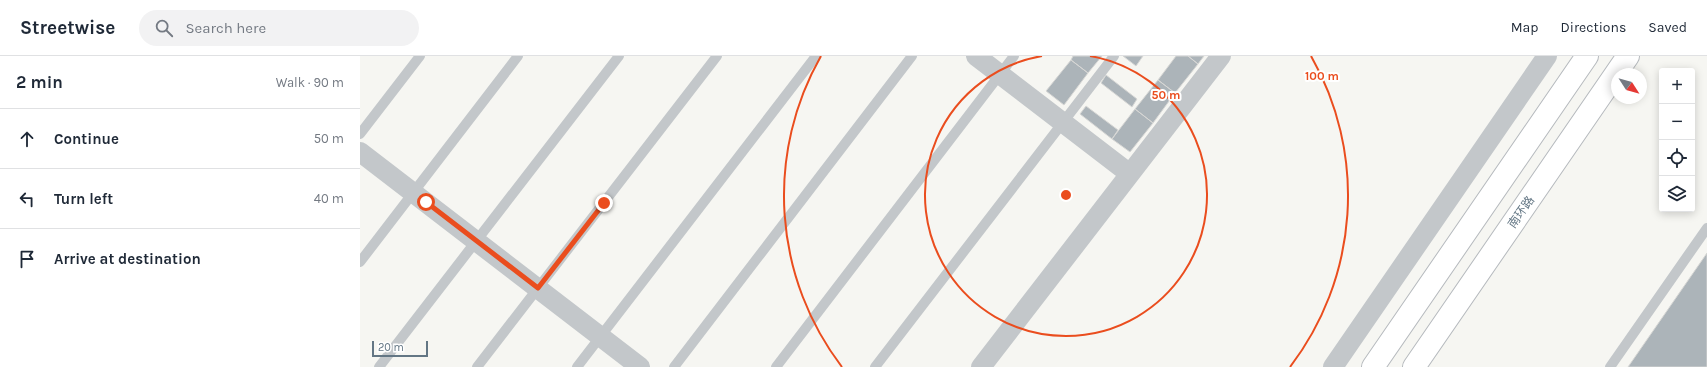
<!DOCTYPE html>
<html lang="en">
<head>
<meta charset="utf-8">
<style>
  :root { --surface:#fff; --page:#f2f2f3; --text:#1f2937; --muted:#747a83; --line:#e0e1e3 }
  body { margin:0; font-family:Karla,"Noto Sans SC",sans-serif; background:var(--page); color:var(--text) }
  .controls { position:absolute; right:12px; top:12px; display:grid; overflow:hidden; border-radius:4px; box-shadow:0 2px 10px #0003 }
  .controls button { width:36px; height:36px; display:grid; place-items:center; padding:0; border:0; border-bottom:1px solid var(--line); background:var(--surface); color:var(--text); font:20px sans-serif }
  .compass { position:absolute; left:1251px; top:12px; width:36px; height:36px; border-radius:50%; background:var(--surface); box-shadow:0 2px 10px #0003; rotate:126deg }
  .scale { position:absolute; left:12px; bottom:10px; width:56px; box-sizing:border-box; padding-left:4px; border:2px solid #637684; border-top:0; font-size:11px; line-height:14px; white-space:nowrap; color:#637684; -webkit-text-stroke:3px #fff; paint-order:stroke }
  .stop { position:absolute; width:12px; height:12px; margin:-9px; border:3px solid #ea4d1e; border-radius:50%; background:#fff }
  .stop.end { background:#ea4d1e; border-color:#fff; box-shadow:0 1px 4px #0008 }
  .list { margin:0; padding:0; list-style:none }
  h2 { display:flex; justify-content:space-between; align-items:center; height:52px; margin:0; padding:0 16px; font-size:17px }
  h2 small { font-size:13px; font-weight:400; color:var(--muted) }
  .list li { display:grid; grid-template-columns:26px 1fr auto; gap:12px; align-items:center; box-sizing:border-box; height:60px; padding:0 16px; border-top:1px solid var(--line) }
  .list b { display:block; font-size:15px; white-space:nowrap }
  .list em { font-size:13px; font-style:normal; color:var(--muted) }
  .icon { flex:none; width:22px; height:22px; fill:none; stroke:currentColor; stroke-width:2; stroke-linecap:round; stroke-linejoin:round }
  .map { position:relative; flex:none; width:1347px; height:311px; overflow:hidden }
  header { display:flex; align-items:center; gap:24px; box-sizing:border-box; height:56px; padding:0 20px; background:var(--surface); border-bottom:1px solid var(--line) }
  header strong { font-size:19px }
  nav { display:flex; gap:22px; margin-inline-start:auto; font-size:14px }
  .search { width:280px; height:36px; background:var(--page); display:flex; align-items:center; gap:10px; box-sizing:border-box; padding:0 14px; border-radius:22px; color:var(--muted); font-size:15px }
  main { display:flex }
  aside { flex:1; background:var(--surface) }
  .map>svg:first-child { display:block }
</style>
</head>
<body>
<header>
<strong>Streetwise</strong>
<div class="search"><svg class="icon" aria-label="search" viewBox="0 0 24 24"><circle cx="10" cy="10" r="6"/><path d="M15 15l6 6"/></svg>Search here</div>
<nav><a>Map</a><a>Directions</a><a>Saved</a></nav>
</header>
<main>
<aside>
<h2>2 min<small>Walk · 90 m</small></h2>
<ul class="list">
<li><svg class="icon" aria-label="ahead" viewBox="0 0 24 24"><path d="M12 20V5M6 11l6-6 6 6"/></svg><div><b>Continue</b></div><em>50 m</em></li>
<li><svg class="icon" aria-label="left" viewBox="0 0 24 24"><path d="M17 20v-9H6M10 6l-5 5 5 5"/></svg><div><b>Turn left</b></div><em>40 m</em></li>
<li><svg class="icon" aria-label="arrive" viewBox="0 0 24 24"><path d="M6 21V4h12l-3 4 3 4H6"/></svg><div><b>Arrive at destination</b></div></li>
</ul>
</aside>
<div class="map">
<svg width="1347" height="311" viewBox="0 0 1347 311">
  <rect width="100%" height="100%" fill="#f6f6f2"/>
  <path fill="#acb4b9" stroke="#d7d7d5" d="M713,0H742L728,17L711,4Z
    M763,0H783L776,10Z
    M816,0H828L838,8L815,37L798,24Z
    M828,0H844L838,8Z
    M711,4L728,17L704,49L686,35Z
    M746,19L777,43L772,51L741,27Z
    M798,24L815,37L793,67L775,53Z
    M726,50L758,74L752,83L720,58Z
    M775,53L793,67L770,96L752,83Z
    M1347,197V311H1268Z"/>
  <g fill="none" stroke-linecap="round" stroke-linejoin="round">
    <g stroke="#b6babe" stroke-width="24">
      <path id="primary" d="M1013,311L1227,0
        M1054,311L1268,0"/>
    </g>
    <path stroke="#c3c7ca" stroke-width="10" d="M0,78L60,0
      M0,206L158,0
      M19,311L259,0
      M117,311L357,0
      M217,311L456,0
      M314,311L552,0
      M416,311L654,0
      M515,311L754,0
      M1250,311L1347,172"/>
    <path stroke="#c3c7ca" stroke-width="20" d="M616,0L770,118
      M0,96L280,311
      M621,311L861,0
      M973,311L1187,0"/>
    <use href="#primary" stroke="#fff" stroke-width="22"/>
  </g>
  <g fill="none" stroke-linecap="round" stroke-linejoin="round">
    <path stroke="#ea4d1e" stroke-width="5" d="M66,146L178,232L244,147"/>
  </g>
  <g fill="none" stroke="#ea4d1e" stroke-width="2">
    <path d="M730 0A141 141 0 1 1 682 0"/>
    <path d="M482 311A282 282 0 0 1 461 0M951 0A282 282 0 0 1 930 311"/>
  </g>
  <g text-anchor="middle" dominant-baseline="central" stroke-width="4" stroke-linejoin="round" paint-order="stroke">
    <g font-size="12" fill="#637684" stroke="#fff">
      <text transform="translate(1161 156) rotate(-55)">南环路</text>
    </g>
  </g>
  <circle cx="706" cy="139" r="6" fill="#ea4d1e" stroke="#fff" stroke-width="2"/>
  <g font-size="12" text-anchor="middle" font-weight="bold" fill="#ea4d1e" stroke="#fff" stroke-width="4" stroke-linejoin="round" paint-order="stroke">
    <text x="962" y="24">100 m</text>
    <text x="806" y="43">50 m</text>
  </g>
</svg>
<div class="controls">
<button>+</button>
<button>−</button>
<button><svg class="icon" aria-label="locate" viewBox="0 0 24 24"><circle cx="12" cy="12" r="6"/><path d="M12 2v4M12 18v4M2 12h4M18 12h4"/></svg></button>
<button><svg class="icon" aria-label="layers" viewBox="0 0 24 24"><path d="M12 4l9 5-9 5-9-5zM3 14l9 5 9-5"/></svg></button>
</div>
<svg class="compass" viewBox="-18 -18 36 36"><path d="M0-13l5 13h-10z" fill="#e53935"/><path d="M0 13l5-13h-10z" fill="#747a83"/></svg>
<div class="scale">20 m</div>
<div class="stop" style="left:66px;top:146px"></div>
<div class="stop end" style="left:244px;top:147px"></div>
</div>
</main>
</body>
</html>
